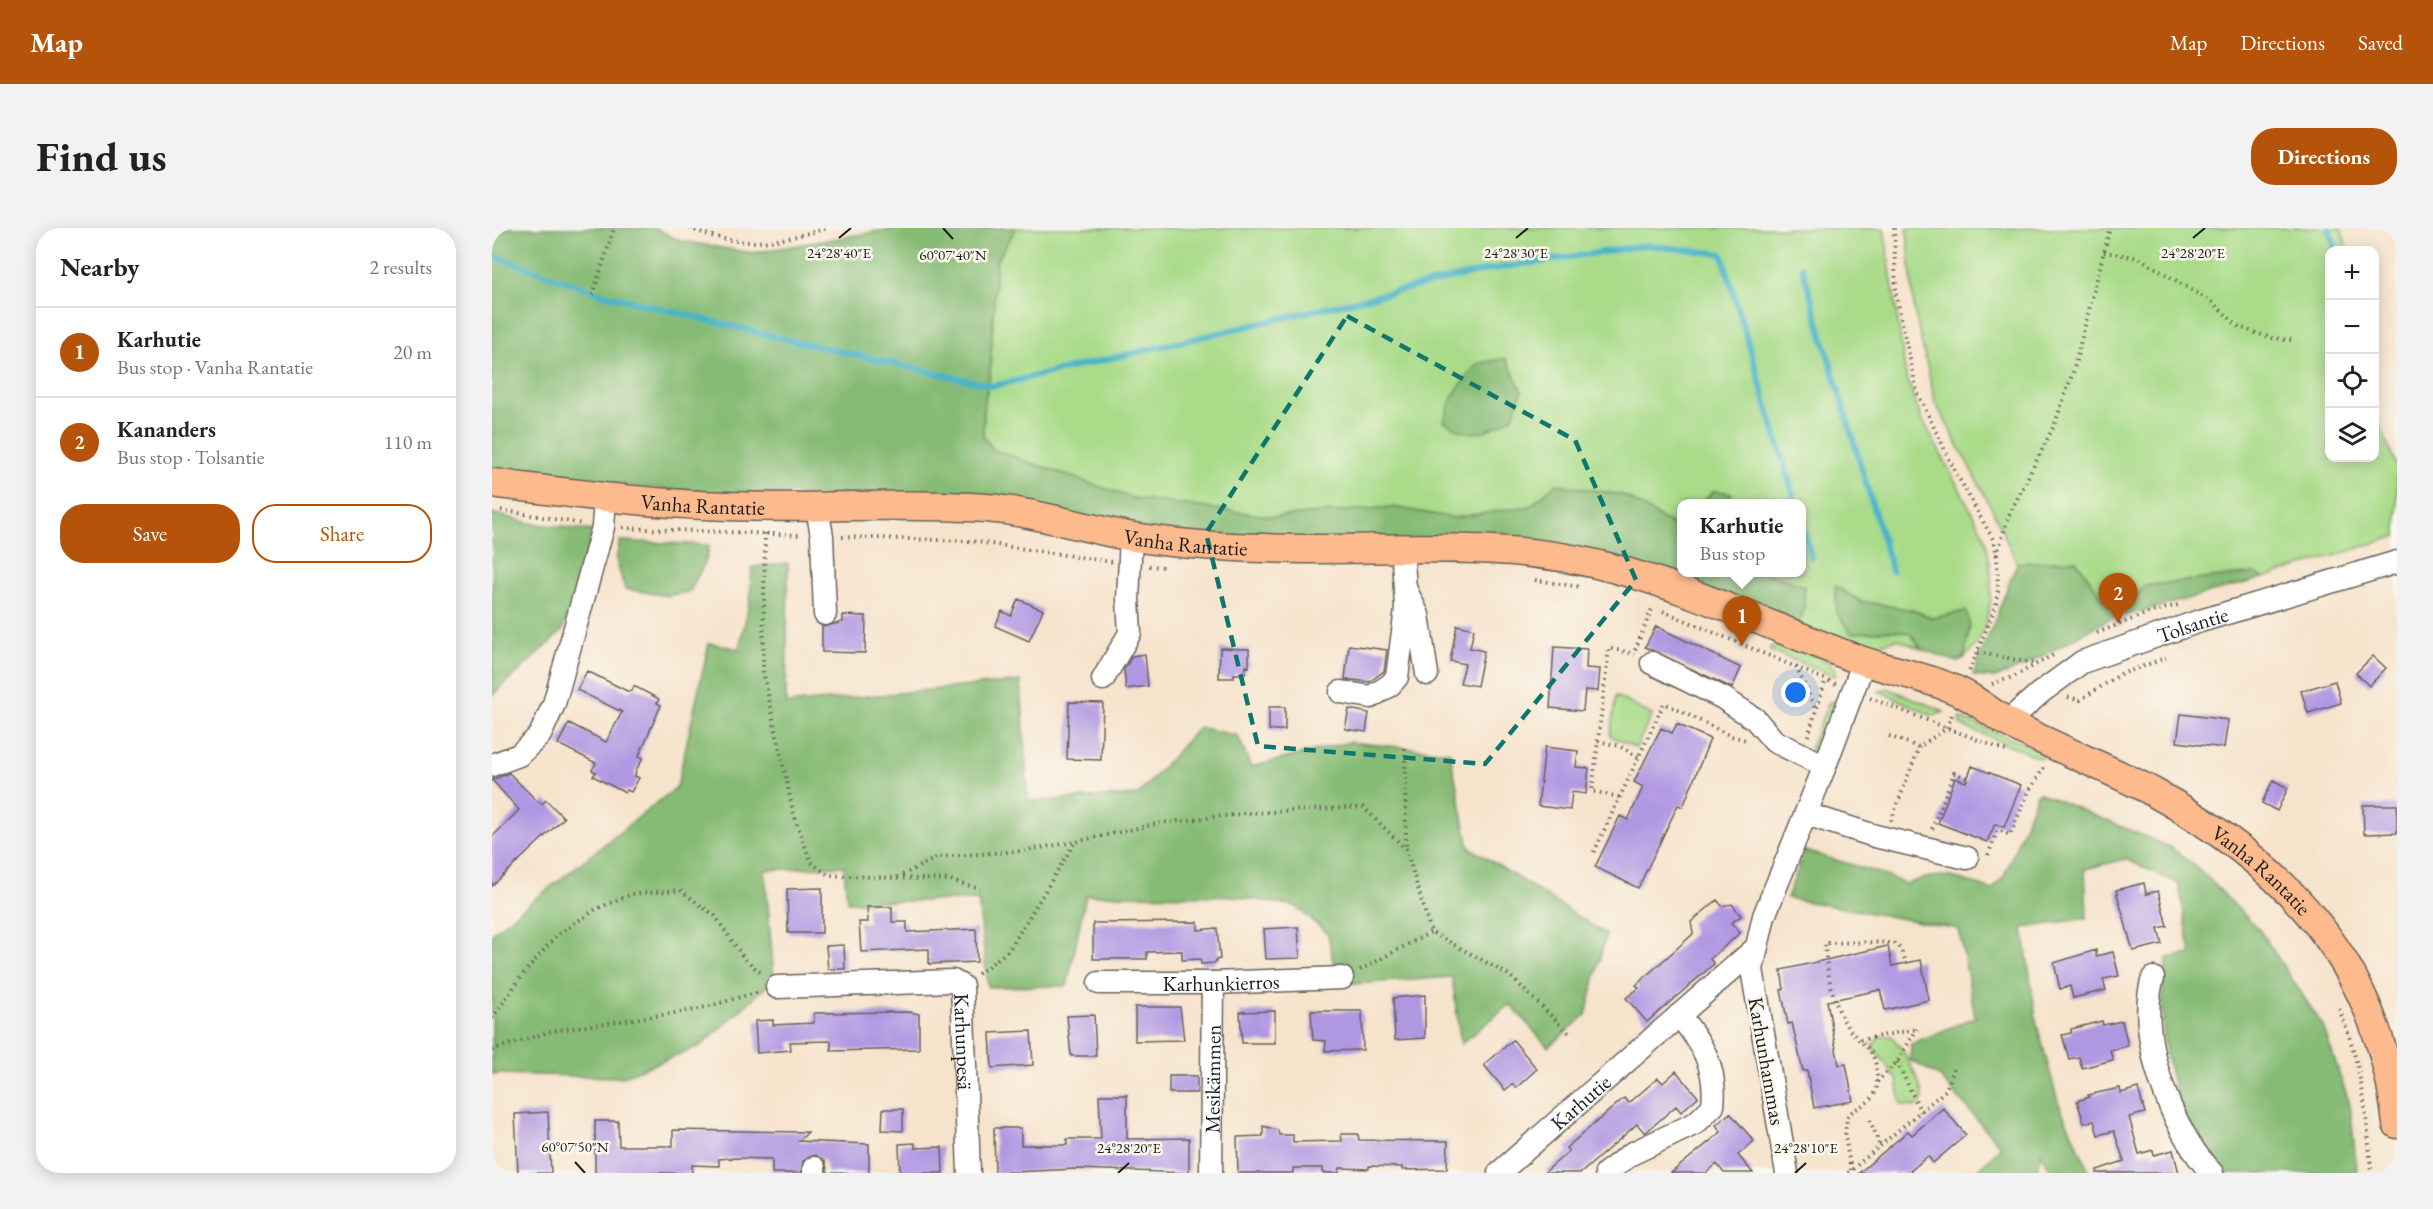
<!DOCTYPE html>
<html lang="en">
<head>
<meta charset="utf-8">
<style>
  :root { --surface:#fff; --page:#f2f2f2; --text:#222; --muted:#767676; --line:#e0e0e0; --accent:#b45309 }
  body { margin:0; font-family:"EB Garamond",serif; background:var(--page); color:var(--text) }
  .controls { position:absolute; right:18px; top:18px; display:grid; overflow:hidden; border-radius:12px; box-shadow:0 3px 15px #0003 }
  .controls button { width:54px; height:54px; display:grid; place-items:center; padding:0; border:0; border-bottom:2px solid var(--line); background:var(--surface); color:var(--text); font:30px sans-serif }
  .you { position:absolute; left:1304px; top:465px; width:21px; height:21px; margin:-15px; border:4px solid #fff; border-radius:50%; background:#1a73e8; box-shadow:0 0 0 9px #1a73e833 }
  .badge { display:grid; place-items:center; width:39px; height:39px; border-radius:50%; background:var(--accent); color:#fff; font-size:20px; font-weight:700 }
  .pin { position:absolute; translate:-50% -50px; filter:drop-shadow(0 2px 3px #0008) }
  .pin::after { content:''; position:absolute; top:32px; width:21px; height:18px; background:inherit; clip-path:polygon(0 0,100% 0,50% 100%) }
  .popup { position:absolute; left:1185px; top:271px; width:129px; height:78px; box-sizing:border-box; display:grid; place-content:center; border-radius:12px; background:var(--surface); filter:drop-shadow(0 2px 4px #0005); font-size:20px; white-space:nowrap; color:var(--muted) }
  .popup b { font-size:22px; color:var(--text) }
  .popup::after { content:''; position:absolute; left:50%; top:100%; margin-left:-12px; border:12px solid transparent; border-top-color:var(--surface) }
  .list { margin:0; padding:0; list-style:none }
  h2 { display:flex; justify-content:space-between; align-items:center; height:78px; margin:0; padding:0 24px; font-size:26px }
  h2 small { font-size:20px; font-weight:400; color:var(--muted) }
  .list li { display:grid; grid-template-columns:39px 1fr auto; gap:18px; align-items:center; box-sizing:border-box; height:90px; padding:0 24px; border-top:2px solid var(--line) }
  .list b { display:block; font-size:22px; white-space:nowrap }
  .list p { margin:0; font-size:20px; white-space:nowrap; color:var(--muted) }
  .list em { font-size:20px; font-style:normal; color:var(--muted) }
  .actions { display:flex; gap:12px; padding:18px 24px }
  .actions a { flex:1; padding:14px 0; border:2px solid var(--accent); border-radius:24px; text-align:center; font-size:21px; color:var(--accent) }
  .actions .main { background:var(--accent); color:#fff }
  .icon { flex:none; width:33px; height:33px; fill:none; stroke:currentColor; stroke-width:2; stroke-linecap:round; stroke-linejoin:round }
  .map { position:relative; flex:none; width:1905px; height:945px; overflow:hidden; border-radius:24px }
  header { display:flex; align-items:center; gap:36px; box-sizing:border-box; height:84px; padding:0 30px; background:var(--accent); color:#fff }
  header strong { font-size:28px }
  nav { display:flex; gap:33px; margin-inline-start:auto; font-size:21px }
  .intro { display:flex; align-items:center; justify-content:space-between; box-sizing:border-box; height:144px; padding:0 36px }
  h1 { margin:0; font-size:42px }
  .button { padding:15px 27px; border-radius:24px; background:var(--accent); color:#fff; font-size:21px; font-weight:700 }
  main { display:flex; gap:36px; padding:0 36px }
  aside { flex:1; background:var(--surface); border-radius:24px; box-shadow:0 3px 15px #0003 }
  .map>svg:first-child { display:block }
</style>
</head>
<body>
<header>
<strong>Map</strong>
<nav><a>Map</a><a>Directions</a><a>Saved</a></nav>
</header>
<div class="intro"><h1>Find us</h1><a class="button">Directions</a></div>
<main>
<aside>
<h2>Nearby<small>2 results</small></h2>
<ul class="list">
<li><span class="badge">1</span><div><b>Karhutie</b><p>Bus stop · Vanha Rantatie</p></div><em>20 m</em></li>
<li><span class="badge">2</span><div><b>Kananders</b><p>Bus stop · Tolsantie</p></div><em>110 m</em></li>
</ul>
<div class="actions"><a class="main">Save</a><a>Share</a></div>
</aside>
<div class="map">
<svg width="1905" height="945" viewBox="0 0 1905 945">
  <rect width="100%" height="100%" fill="#fbf7ec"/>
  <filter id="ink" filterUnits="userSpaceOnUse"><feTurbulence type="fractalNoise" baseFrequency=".0167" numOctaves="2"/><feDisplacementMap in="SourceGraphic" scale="12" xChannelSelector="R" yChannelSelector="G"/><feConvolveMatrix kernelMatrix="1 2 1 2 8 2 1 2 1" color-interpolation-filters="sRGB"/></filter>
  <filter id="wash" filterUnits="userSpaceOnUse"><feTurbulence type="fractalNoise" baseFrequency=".008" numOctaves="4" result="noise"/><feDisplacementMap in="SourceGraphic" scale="24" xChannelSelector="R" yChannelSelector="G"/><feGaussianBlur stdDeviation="1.35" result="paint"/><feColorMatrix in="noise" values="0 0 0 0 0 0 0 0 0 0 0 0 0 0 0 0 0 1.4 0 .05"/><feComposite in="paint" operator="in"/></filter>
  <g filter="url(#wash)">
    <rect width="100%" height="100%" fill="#f6e3cc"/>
    <path fill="#a9db89" stroke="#627c52" stroke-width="1.5" d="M524,0H1392L1414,148L1428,187L1492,307C1503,346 1505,401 1472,430L1478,398L1473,383L1441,390L1420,382L1368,373L1344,359L1377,405L1398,401L1418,405L1429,421L1405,411L1373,421L1307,397L1312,358L1273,345L1310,344V276L1240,275L1239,265L1221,263L1211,275L1190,276V303L1131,267L1064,256L1038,278L962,290L901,279L783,289L640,270L502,222L491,209L492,175L498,148L504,34Z
      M1415,0H1849L1856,22H1838V230H1882L1883,184L1905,240V308L1772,350L1762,345L1652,358L1636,380L1612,372L1584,332L1525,335L1501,283L1443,174L1422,81Z
      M1280,418C1302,422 1329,423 1344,442L1343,448L1279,423L1277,421Z
      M1395,460L1447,481L1452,484L1441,488L1387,463Z
      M1124,468L1160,487L1144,520L1118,508Z
      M1343,473L1327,521L1323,525L1318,520L1337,474Z
      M1468,490L1548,522L1552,528L1548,530L1468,497Z
      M1388,808H1399C1412,821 1429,853 1431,872L1424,879L1409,877L1405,851L1380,818Z"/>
    <path fill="#86bb75" stroke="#516c48" stroke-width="1.5" d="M0,0H162L189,13L260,25L405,0H524L504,34L498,148L492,175L491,209L502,222L640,270L783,289L901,279L962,290L1038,278L1064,256L1131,267L1190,303V344L1273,345L1312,358V381L1307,397L1174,348L686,304L324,267L195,263L42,250L0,242Z
      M1014,130L1030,163L1021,189C993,204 981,214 952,193L961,167L985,136Z
      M1221,263L1239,265L1240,275H1211Z
      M0,285L37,295L101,303L70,403L1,467Z
      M128,313L217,317L215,330L198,363L176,368L133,361L124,332Z
      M1584,332L1612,372L1636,380L1652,358L1763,345L1772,350L1633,388L1630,384L1530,439L1503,450L1481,448L1525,335Z
      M296,335L294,476L529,453L536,573L646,567L707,499L746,508L759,539L857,514L958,524L977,619L1114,706L1094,787L1056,819L1018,776L969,816L960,749L863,756L842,739L836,706L803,678L739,668L594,667L575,758L496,759L486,672L355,674L352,638L273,642L282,752L208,818L130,849L0,846V705L185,559L217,415L247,421L258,372L260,339Z
      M1343,358L1368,373L1420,382L1441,390L1474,383L1478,398L1472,430L1465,434L1429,421L1418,405C1394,400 1383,405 1359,405L1345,385Z
      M1546,564L1680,620L1709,643L1768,703L1831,798L1858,877L1865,945H1735C1678,891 1661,806 1675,730L1699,726L1687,656L1633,631L1593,641L1595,690L1531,700L1545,797L1566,874L1598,945H1560L1549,925L1544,945H1482L1509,919L1447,848L1418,832L1419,816L1483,789L1467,701L1295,670L1313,623L1384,644L1415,656C1450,641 1466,650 1500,662L1512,648Z"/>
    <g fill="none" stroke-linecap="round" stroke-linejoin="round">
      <path stroke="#4ab4c8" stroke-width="6" d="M1837,0L1844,22
        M0,27L101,63
        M1310,39L1400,343
        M103,64L275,107L501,158L995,42L1155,17L1230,26L1304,276
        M1310,296L1320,330"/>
    </g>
    <g id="blocks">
      <path fill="#b097e2" d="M526,371L551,382L537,413L503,398L510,383L519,388Z
        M351,387L374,388L373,425L330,424V399L351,394Z
        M965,397L982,401L978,420L992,423L985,458L968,455L973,436L958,433Z
        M1164,398L1249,440L1240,460L1153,419Z
        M857,417L895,422L892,443L877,454L853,451Z
        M1062,419L1095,421L1094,440L1108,441L1106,463L1093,462L1091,483L1058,480Z
        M728,420L757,421V439L754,438L753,446H742V450H727Z
        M653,426L656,458L634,461L632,442L640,428Z
        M1881,428L1894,440L1877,458L1864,445Z
        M95,443L135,463H140L142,458L167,471L165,475L169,477L147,528L151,530L144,542L143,548L147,550L139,564L135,562L133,565L101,548L104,544L100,542L104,535L66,516L77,495L114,514L130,484L85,462Z
        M1843,453L1849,475L1816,485L1809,463Z
        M577,474L611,475L609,532L575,531Z
        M777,479H793V502H777Z
        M857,481L877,485L874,504L853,501Z
        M1689,486L1736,492L1732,520L1685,514Z
        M1185,496L1218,511L1191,579L1186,577L1146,660L1103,639L1128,588L1136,592L1151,559L1142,554L1169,500L1180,505Z
        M1053,519L1086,523L1084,539L1097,540L1094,566L1080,564L1078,582L1046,578Z
        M1480,538L1529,557L1512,599L1503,596L1495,614L1446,595L1463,550L1474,554Z
        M17,545L45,573L50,576L54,572L72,590L0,658V609L27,582L0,552Z
        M1781,552L1796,560L1785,583L1770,575Z
        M1871,577H1905V605L1872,606Z
        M1652,655L1654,666L1666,663L1675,698L1666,700L1670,716L1641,723L1624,662Z
        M330,660V705H296L295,661Z
        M1225,672L1230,678L1240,676L1249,688L1239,695L1248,705L1218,731L1222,736L1155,794L1134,770L1147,760L1144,757L1201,706L1199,694Z
        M375,679H400V694H415V704L484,701L485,734L437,736V721L369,724L367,694H376Z
        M706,694V702L725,700L728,731L724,732L723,735L709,736L708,731L690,732V723L655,724V731H601V695Z
        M806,699L808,730L774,731L772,701Z
        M352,717L353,741H336L334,718Z
        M1396,718L1400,738L1429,732L1437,772L1393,782L1388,762L1335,773L1347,837L1354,836L1361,873L1322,880L1315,842L1311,843L1300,795L1296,796L1289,762L1292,761L1289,742Z
        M1604,722V728L1621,724L1627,748L1611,751L1614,762L1581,770L1578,758L1568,761L1562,735Z
        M933,767V810L903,812L901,770Z
        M643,779H688L692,812L643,813Z
        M783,783V815H750L748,784Z
        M819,783H870L871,822L833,823L834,813L821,812Z
        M418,784L427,786V821L339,823V813L298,814L299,822L265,825L263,793L281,792V797L322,795V785Z
        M602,787L604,828H579L575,788Z
        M1610,793L1611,797L1630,793L1636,818L1618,822L1621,832L1590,840L1587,829L1577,831L1570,807L1579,805V801Z
        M539,803L541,837L500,840L498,805Z
        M1021,812L1045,841L1024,860L1021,856L1013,862L992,837Z
        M1184,843L1206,869L1189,884L1184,878L1153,905L1145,896L1089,945H1052L1077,923L1074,920L1132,870L1137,875L1166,850L1171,855Z
        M677,848H705V865H677Z
        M1628,860L1629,865L1646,860L1653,885L1637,889L1647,926L1661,922L1662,927L1681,922L1687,945H1605V942L1632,933L1622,903L1606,907L1602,893L1592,895L1585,873L1597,869L1596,867Z
        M607,867H635V911L697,910V945L584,941L503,945L502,900H529V917H575V911H609Z
        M1451,880L1474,907L1441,935L1436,928L1416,945H1367L1416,903L1420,907Z
        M391,881H411V903L390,902Z
        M56,884L59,945H26L23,886Z
        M1238,885L1262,913L1246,927L1261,945H1232L1225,936L1214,945H1179L1229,904L1224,897Z
        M103,893H126L127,918H181V902L316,904L307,913L377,916V945H336L333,933L323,927L311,933L309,945H280V931L238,930L227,931V938L200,937V945H103Z
        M771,898L786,902L787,907H801V914L850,913L849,906H866L867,912L956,913L955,941L910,942V939L877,938V941L848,940L847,945H831V940H801V945H746L745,909L771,908Z
        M423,915V920L450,919L451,945H408L407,916Z"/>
    </g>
  </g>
  <g filter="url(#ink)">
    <use href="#blocks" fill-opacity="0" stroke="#68625a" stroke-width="1.5"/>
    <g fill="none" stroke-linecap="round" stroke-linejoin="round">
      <g stroke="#68625a" stroke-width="25">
        <g id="minor">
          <path d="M325,280L330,308L333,386"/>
          <path d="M910,321L913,360L926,387L935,446"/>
          <path d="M1160,435L1231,470L1263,491L1282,513L1333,538"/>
          <path d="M611,451L638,405L636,372L639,309"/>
          <path d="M849,464L879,469L898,457L905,449L914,381L913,360"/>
          <path id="s1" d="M1515,494L1548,465L1590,434L1705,394L1905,334"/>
          <path d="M0,537L27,527L48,507L62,476L111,299L113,270"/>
          <path d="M1314,586L1383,608L1475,630"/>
          <path d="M1661,750C1643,806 1680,904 1720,945"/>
          <path id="s2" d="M607,755H721L850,750"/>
          <path id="s3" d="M285,759L461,753L470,758L477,945"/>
          <path d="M322,940V945"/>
          <path id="s4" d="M719,945L721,755"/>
          <path id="s5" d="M1007,945L1264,720"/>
          <path d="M1114,945L1139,926L1204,895L1221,878C1225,839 1211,817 1187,787"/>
          <path d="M1295,945L1260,741L1272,688L1333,538L1372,433"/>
        </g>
      </g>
      <g stroke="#68625a" stroke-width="31">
        <g id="major">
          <path id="s6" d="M0,255C79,265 157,276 236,278C322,281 408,274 494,280C545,284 593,301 642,309C684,316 728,319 771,320C881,325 995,310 1104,336C1188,356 1276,397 1357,428C1393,442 1435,448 1470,465C1486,473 1499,485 1515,494C1562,520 1613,538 1661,564C1797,639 1887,736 1905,896"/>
        </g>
      </g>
      <path stroke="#68625a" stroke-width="4" stroke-dasharray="1.5 4.5" stroke-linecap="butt" d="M197,0C254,22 279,15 336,0
        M1402,0L1404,66L1425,164L1464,245L1502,313L1505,329L1506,362L1503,380L1477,444
        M1612,24L1647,30L1721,75L1747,99L1779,110L1799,112
        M101,67L122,0
        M9,282L91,296
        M131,300L309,307
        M273,305L271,443L302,588L319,634L336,647L404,650L446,629L528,623L583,614
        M350,309L479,313L620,334
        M1505,327L1517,287L1562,198L1581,144L1618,0
        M657,338L673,339
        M1043,352L1089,359
        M1171,383L1344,456
        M1605,405L1656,385L1686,377
        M1143,422L1161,378
        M1486,424L1544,436
        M1304,439L1324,481
        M1500,456L1521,449L1563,426
        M1576,469L1588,472L1629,446L1674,430
        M1378,470L1517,524
        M1316,508L1334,451
        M1397,508L1427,519L1455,500L1461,484
        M1106,513L1127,518L1147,529
        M913,520L914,620
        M1127,569L1100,563L1117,420L1143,426
        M1399,593L1427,519
        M1440,601L1462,545L1475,550
        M1102,624L1172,475L1239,508L1254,512
        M1496,627L1506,602L1518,607L1537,563L1553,538
        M405,650L458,652L488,661
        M868,742L939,704
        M486,746L517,722L583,614L668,595L758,585L871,579L914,621L939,704L1017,747L1079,807
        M1847,781C1869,834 1876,888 1879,945
        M0,790L32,745L65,707L104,681L140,666L188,662L223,688L251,729L271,747
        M1368,812L1425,801
        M0,822L60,803L203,782L267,764
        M1405,834L1429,884
        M1385,854L1405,834L1425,801
        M1378,892L1388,918
        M1359,942L1353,909L1355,889C1362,879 1378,877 1383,865C1387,857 1385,836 1381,828C1376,817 1363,810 1356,800C1341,777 1334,742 1333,715C1344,715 1398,713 1403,716C1408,719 1411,726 1413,732
        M1356,945L1454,862L1462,841"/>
      <use href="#minor" stroke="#fff" stroke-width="22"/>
      <use href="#major" stroke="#fcba8d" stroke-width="28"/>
    </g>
  </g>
  <path fill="none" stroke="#0f766e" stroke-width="4.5" stroke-dasharray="12 8" stroke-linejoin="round" d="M855,88L1083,212L1144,352L993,536L766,518L714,305Z"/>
  <path fill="none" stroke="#1c1c1c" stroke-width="2" d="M451,0L461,11M347,10L359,0M1024,10L1036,0M1701,10L1713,0M83,934L93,945M626,945L637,935M1303,945L1314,935"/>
  <g text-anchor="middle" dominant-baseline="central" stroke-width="5" stroke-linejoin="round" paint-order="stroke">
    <g font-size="21" fill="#1c1c1c" stroke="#fbf7ec">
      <text stroke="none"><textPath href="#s6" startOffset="212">Vanha Rantatie</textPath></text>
      <text stroke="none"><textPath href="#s6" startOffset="698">Vanha Rantatie</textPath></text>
      <text stroke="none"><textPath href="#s1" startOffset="213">Tolsantie</textPath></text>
      <text stroke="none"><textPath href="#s6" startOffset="1848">Vanha Rantatie</textPath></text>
      <text stroke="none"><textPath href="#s2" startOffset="122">Karhunkierros</textPath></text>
      <text stroke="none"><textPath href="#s3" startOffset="242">Karhunpesä</textPath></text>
      <text transform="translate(1275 833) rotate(80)">Karhunhammas</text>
      <text stroke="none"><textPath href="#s4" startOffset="94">Mesikämmen</textPath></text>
      <text stroke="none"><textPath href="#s5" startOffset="108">Karhutie</textPath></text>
    </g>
  </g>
  <g font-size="15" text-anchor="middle" fill="#1c1c1c" stroke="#fbf7ec" stroke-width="5" stroke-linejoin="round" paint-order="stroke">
    <text x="347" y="30">24°28'40"E</text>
    <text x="1024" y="30">24°28'30"E</text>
    <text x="1701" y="30">24°28'20"E</text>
    <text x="461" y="32">60°07'40"N</text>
    <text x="83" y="924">60°07'50"N</text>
    <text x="637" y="925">24°28'20"E</text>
    <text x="1314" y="925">24°28'10"E</text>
  </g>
</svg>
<div class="controls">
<button>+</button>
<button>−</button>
<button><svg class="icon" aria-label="locate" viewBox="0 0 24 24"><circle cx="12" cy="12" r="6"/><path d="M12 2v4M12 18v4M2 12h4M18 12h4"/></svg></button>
<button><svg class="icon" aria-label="layers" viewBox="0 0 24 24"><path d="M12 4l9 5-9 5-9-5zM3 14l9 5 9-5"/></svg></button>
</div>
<div class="you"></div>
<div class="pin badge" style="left:1250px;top:418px">1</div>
<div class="popup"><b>Karhutie</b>Bus stop</div>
<div class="pin badge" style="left:1626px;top:395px">2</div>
</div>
</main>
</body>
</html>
